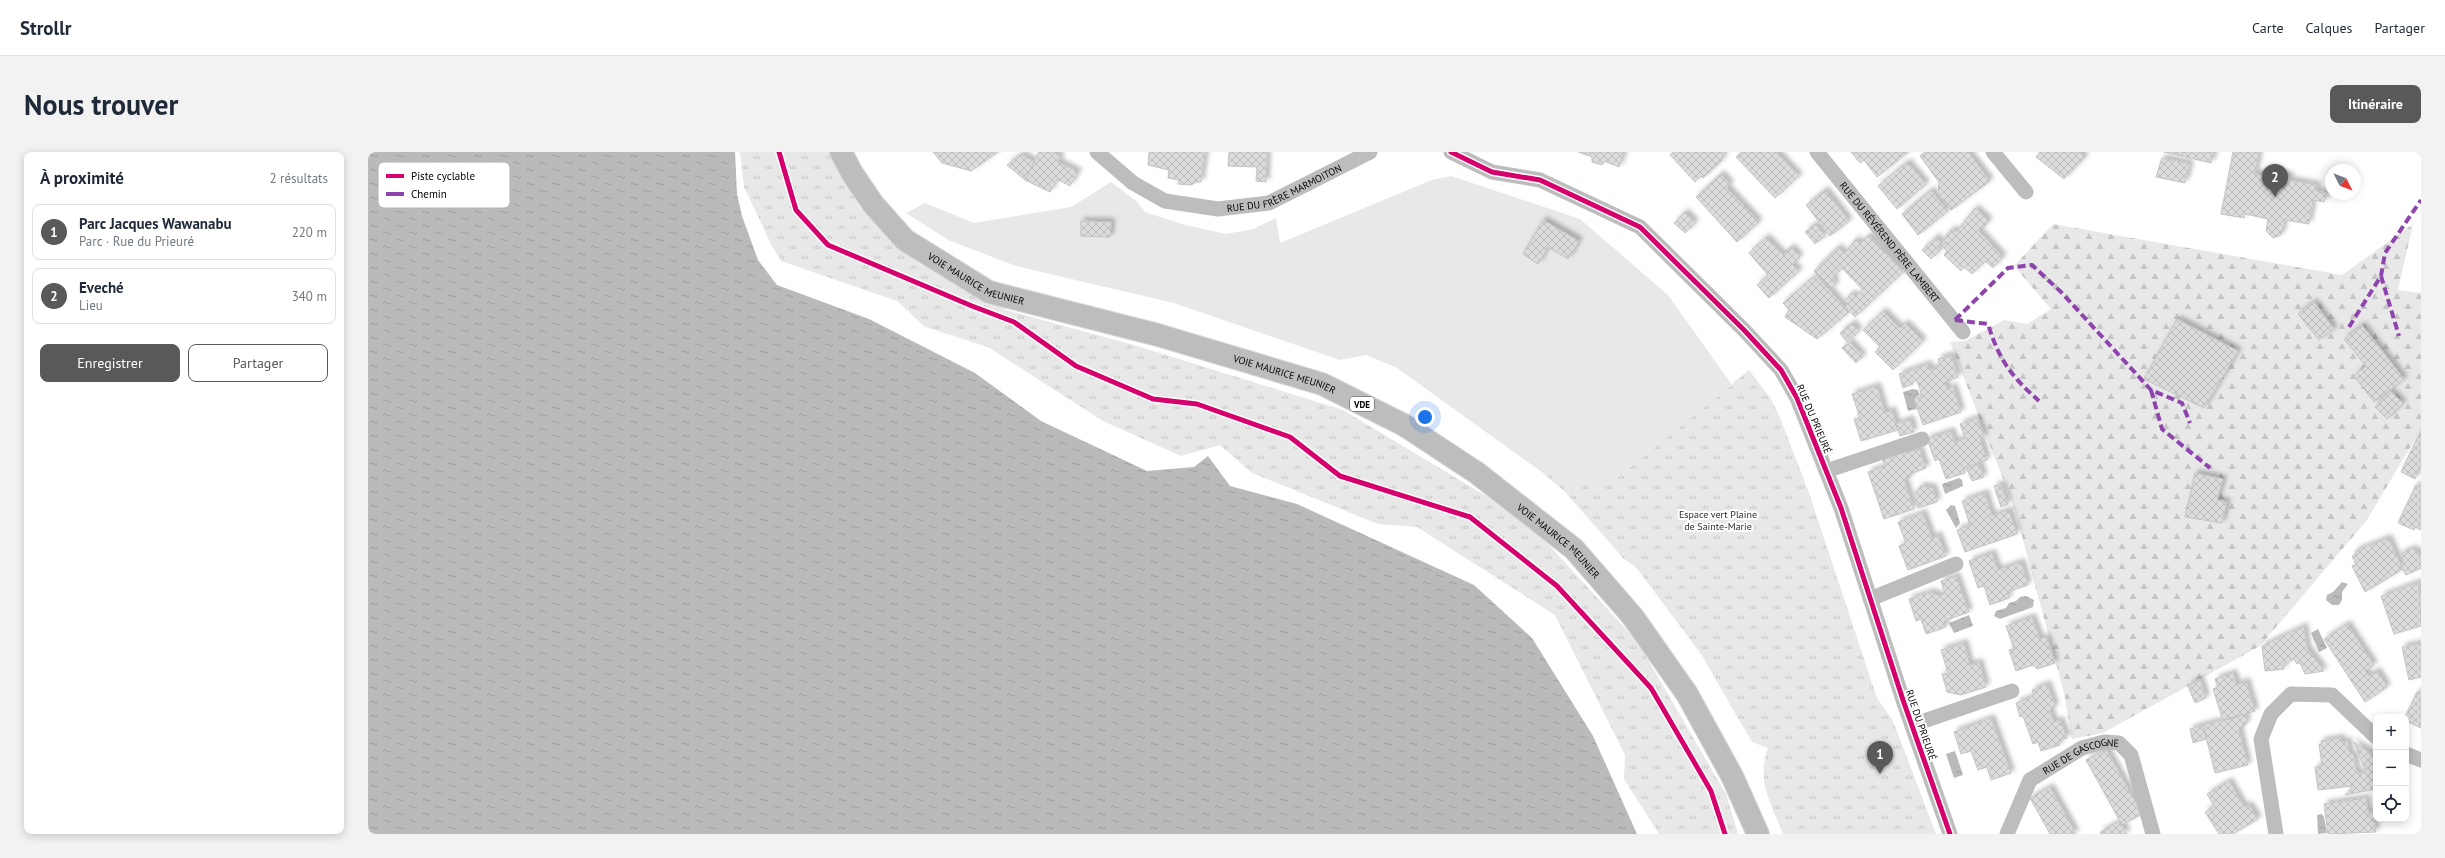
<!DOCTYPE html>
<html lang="fr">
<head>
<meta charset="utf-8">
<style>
  :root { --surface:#fff; --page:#f2f2f3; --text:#1f2937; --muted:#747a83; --line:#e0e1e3; --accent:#595959 }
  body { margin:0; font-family:"PT Sans",sans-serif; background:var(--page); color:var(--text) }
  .controls { position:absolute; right:12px; bottom:12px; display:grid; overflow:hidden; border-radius:8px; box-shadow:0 2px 10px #0003 }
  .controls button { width:36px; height:36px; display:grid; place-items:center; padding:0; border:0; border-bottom:1px solid var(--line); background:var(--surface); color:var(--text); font:20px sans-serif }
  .compass { position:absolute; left:1957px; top:12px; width:36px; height:36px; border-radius:50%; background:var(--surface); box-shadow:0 2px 10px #0003; rotate:132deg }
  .you { position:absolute; left:1057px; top:265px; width:14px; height:14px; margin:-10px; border:3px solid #fff; border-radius:50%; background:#1a73e8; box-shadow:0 0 0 6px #1a73e833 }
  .badge { display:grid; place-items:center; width:26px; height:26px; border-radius:50%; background:var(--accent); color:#fff; font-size:13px; font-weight:700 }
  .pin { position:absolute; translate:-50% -33px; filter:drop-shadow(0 1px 2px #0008) }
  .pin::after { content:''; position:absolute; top:21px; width:14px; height:12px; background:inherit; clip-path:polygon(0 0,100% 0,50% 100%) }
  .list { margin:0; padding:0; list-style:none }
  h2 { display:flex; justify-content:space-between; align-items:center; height:52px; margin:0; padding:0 16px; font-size:17px }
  h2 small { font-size:13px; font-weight:400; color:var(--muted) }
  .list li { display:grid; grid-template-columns:26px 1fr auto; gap:12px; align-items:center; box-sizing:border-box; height:56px; margin:0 8px 8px; padding:0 8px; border:1px solid var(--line); border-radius:8px }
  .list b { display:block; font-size:15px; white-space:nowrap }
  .list p { margin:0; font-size:13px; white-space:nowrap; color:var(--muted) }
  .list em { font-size:13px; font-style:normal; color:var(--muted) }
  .actions { display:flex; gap:8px; padding:12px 16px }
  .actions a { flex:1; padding:9px 0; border:1px solid var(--accent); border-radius:8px; text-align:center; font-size:14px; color:var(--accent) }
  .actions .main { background:var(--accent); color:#fff }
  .icon { flex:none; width:22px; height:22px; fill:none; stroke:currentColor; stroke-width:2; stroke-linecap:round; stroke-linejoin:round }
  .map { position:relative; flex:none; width:2053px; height:682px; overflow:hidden; border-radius:8px }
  header { display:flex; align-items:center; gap:24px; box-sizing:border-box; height:56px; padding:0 20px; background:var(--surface); border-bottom:1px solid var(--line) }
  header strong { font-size:19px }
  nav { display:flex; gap:22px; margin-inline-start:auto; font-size:14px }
  .intro { display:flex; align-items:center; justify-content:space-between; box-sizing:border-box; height:96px; padding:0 24px }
  h1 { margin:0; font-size:28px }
  .button { padding:10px 18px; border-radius:8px; background:var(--accent); color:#fff; font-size:14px; font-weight:700 }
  main { display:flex; gap:24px; padding:0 24px }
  aside { flex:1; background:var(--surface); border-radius:8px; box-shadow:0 2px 10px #0003 }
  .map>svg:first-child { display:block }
</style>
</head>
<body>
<header>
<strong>Strollr</strong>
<nav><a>Carte</a><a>Calques</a><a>Partager</a></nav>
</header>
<div class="intro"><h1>Nous trouver</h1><a class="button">Itinéraire</a></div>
<main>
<aside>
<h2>À proximité<small>2 résultats</small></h2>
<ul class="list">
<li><span class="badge">1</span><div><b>Parc Jacques Wawanabu</b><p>Parc · Rue du Prieuré</p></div><em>220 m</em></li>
<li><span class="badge">2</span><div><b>Eveché</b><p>Lieu</p></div><em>340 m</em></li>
</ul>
<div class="actions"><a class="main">Enregistrer</a><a>Partager</a></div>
</aside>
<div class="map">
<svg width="2053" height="682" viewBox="0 0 2053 682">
  <defs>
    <pattern id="forest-firs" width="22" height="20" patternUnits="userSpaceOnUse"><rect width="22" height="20" fill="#e8e8e8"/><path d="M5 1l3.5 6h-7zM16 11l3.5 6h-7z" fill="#c5c5c5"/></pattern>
    <pattern id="park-tufts" width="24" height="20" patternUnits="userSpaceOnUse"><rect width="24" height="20" fill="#e8e8e8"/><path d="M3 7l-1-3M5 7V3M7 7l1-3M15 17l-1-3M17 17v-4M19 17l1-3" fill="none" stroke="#c5c5c5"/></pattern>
    <pattern id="water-ripples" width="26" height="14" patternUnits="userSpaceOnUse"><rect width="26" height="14" fill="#bababa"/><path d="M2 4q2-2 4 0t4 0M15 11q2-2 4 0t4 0" fill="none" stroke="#9e9e9e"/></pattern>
    <pattern id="building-cross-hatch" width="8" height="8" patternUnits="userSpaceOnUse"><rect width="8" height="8" fill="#dcdcdc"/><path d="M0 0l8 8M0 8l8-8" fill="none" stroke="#bbb"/></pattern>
    <filter id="shadow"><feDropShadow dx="3.5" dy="-3.5" stdDeviation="2" flood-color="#0004"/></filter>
  </defs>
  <rect width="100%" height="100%" fill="#fff"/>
  <path fill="url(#forest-firs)" d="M1685,72L1974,123L2045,72L2030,138L2053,141V277L1999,368L1892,494L1735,581L1704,587L1696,541L1647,358L1582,190L1597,189L1636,168L1659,172L1683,157L1646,114Z"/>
  <path fill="url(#park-tufts)" d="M372,0H461L493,57L552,112L638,158L766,193L975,258L1158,368L1269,489L1358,642L1370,682H1291L1256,627L1257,603L1187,463L1049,375L1010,372L884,321L852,293L813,304L735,269L620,195L557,175L529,149L413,109L403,92L376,35Z
    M1381,218L1403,247L1411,263L1441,341L1509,546L1525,569L1568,682H1415C1403,651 1388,629 1400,596L1384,590L1333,502L1267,414L1256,407L1198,341L1175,321L1218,331L1251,324Z"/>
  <path fill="#e8e8e8" d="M1083,24L1212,67L1300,143L1364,233L1251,324L1218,331L1175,321L1029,216L998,203L972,208L806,151L648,114L580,88L538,61L557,51L606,71L703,55L743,30L768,49L777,60L817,73L858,82L885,77L908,66L912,91L1064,28Z"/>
  <path fill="url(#water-ripples)" d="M0,0H367L369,42L374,64L390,108L409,133L501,167L607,221L673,269L779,319L826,315L840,304L862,334L929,352L1106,433L1164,486L1225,584L1269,682H0Z
    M1545,237L1550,238L1551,242L1546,247L1549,257L1540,259L1535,240Z
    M1591,326L1594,328L1595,334L1577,342L1574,332Z
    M1583,353L1587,354L1592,371L1588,376L1578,358Z
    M1974,430L1980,432L1974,440V448L1971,453H1964L1958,448L1959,443L1965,440Z
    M1658,444L1666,448L1665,455L1632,467L1626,464L1628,459L1638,456L1641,451L1648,449L1652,445Z
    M1601,463L1605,474L1586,481L1581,471Z
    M1950,477L1959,496L1951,500L1943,481Z
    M1587,599L1595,623L1586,626L1578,602Z
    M1954,662L1956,665L1959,681L1950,682L1949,663Z"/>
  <path fill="url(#building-cross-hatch)" stroke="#c4c4c4" filter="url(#shadow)" d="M565,0H630L603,19L574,11Z
    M671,0H684L693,5L690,10L710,20L702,34L689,27L682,40L657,28Z
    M781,0H837L833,30H827L824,33L810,32L811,28L800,26L801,18L780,13Z
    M861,0H899L898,30L888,29L889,15L860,14Z
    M1210,0H1256L1251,15L1236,9L1234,13L1224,10V5Z
    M1305,0H1358V1L1353,6L1354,8L1335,26L1333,24L1327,30L1302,3Z
    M1374,0H1389L1392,2L1394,0H1408L1431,24L1407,46L1368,5Z
    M1483,0H1540L1509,25L1496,8L1492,11Z
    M1557,0H1600L1622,29L1583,58L1570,41L1571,30L1552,4Z
    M1672,0H1711L1717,5L1696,27L1668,5Z
    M1796,0H1839L1846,1L1843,11Z
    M1865,0H1891L1887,22L1910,26L1911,22L1922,24L1921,28L1949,33L1948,39L1959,41L1956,50L1945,48L1941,72L1917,68L1913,83L1905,86L1898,79L1900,67L1877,62L1876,66L1853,62Z
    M653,2L666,10L657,28L639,13Z
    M1794,6L1822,12L1817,31L1788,25Z
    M1539,10L1558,32L1529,57L1510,34Z
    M1353,22L1362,32L1359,36L1391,70L1369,90L1328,45Z
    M1457,38L1481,69L1462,84L1438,53Z
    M1563,38L1580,59L1550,83L1534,62Z
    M1607,56L1621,69L1611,79L1635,105L1625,116L1617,109L1604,122L1596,115L1593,119L1576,103L1579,99L1574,94L1578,90L1575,87L1584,77L1588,80Z
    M1317,60L1327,71L1317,81L1306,71Z
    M1175,68L1211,89L1200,107L1180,95L1170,112L1155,102Z
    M713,69L743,70L742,85L713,84Z
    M1447,72L1457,84L1447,92L1437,80Z
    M1501,83L1535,120L1487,165L1477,154L1480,152L1477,148L1484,141L1487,145L1495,138L1474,116L1465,124L1467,132L1464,137L1446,119L1470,95L1476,102L1488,87L1492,92Z
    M1398,85L1415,103L1423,95L1432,105L1424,112L1431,119L1401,146L1389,133L1400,123L1381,101Z
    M1568,85L1574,91L1570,94L1573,97L1563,107L1554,98Z
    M1448,123L1481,160L1449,187L1417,165L1421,158L1415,151Z
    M1946,150L1966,177L1951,188L1930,162Z
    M1515,159L1532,176L1537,171L1555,189L1525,218L1507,200L1512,195L1495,178Z
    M1809,167L1870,199L1836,256L1776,227Z
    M1484,171L1491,179L1479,190L1472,181Z
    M1994,173L2036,227L2006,250L1986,224L1998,214L1976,187Z
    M1482,190L1495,204L1488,211L1474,196Z
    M1583,203L1590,225L1577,230L1579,238L1585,234L1593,260L1555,273L1546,247L1554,244L1549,228L1544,230L1545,232L1535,236L1531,222L1560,212L1562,218L1572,214L1570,207Z
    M1509,234L1517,261L1524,258L1530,278L1493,289L1486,267L1492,266L1484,242Z
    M2022,239L2035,251L2019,267L2007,255Z
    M1609,266L1616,285L1612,287L1619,308L1595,317L1597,321L1578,327L1571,307L1567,309L1559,287L1583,279L1587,290L1597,286L1592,272Z
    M1542,267L1546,280L1532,284L1528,272Z
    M2053,278V313L2047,327L2033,320Z
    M1536,296L1542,300L1551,296L1558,316L1542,322L1543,325L1536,327L1546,357L1516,367L1500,320L1517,314L1513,304Z
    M1611,312L1616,325L1604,329L1599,317Z
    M1827,321L1855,327L1849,348L1859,350L1854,371L1817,365Z
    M1633,332L1640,352L1633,355L1626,334Z
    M2048,333L2053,335V378L2047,375L2046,378L2030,371Z
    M1553,334L1565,336L1569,350L1550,356L1546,343Z
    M1617,341L1624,364L1641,358L1649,382L1597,400L1589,378L1602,373L1594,349Z
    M1555,361L1564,386L1570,383L1578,404L1540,418L1531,394L1538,391L1530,370Z
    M2020,386L2035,417L1997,440L1984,414L1988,412L1984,404L1988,402L1987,399Z
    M2044,397L2050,400L2053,406V416L2038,423L2032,412L2036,410L2032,402Z
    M1624,401L1630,418L1653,410L1660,433L1639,440L1641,446L1622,453L1616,434L1610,436L1601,409Z
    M1588,424L1601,460L1576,469L1578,475L1558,482L1553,467L1548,469L1541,447L1563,440L1571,444L1577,442L1573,429Z
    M2051,430L2053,474L2026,482L2013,444Z
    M1664,465L1672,487L1678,485L1687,511L1669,517L1665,513L1648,519L1641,498L1646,497L1638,474Z
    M1979,472L2006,513L1997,519L2000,524L2009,519L2019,535L1997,550L1956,487Z
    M1936,474L1939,496L1956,519L1937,522L1932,511L1929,512L1926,507L1916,512V517L1897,519L1894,494Z
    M1596,491L1602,513L1611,510L1618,535L1593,543L1579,540L1574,522L1580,521L1573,498Z
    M2053,491V525L2041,528L2034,495Z
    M1865,521L1869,533L1878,529L1887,559L1855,569L1845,537L1850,535L1847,527Z
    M1832,527L1838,546L1827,551L1820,534Z
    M1679,532L1687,554L1682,559L1686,570L1692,568L1699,586L1690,589L1692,593L1673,599L1670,590L1665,592L1655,564L1652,565L1648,551L1666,544L1664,538Z
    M2049,540L2053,541V576L2038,569L2037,565Z
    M1877,562L1879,570L1871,578L1880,613L1847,621L1835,573Z
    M1623,566L1643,621L1623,628L1619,615L1610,618L1603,599L1593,602L1586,580Z
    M1835,573L1838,587L1825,591L1822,577Z
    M1973,586V590L1980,589L1982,603H1986L1989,621L1998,620L1986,590L2008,605V637L1977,643L1985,634L1950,638L1947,615L1954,614L1951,592H1954L1953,589Z
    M1738,597L1774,662L1754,673L1718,608Z
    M1861,629L1876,655L1881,653L1890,667L1865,682H1851L1837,660L1846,654L1839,642Z
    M1682,635L1708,682H1682L1662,646Z
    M1998,646L2000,660L2005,659L2008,680L1960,682L1956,652Z
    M1752,669L1759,682H1733L1732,680Z"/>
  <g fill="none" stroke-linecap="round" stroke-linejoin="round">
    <g stroke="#dbdbdb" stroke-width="24">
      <g id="primary">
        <path id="s4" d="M473,0L484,21L505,52L537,88L621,140L790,183L954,232L1036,273L1109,321L1206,397L1265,465L1319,542L1364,624L1390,682"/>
      </g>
    </g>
    <g stroke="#bdbdbd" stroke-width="15">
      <path id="s1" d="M729,0L765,31L797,49L850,57L901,51L1002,0"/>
      <path d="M1083,0L1124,20L1172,28L1272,75L1376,178L1413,218L1429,246L1473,356L1535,548L1582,682"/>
      <path id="s2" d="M1449,0L1595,180"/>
      <path d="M1625,0L1658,40"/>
      <path d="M1458,319L1554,287"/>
      <path d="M1502,447L1588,412"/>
      <path d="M1544,573L1644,539"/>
      <path d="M2038,602L2053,608"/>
      <path id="s3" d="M1639,682L1662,628L1714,596L1736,590L1751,591L1763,603L1785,682"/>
      <path d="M1908,682L1893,587L1903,562L1923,542L1964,543L2008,585"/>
    </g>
    <use href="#primary" stroke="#bdbdbd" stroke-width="22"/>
    <path stroke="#8e44ad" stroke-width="4" stroke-dasharray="8 4" stroke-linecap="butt" d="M2013,124L2031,184
      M1587,168L1640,116L1664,113L1693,140L1783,238L1814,251L1822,271
      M1587,168L1620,172C1631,208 1643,224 1671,249
      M1981,175L2013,124L2017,101L2053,48
      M1783,238L1794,277L1842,316"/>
    <g stroke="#fff" stroke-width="8">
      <path id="cycleway" d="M411,0L428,58L460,93L604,154L646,170L708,214L785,247L829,252L922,285L972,324L1102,365L1189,434L1283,536L1343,639L1357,682
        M1083,0L1124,20L1172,28L1272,75L1376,178L1413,218L1429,246L1473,356L1535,548L1582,682"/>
    </g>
    <use href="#cycleway" stroke="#d6006c" stroke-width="5"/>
  </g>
  <g text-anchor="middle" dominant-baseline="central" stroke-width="4" stroke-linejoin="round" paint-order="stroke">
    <rect fill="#fff" stroke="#4c4c4c" stroke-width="1" x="982" y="245" width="24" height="14" rx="3"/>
    <g font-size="9" font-weight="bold" fill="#000">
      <text x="994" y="252">VDE</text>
    </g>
    <g font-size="10" fill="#000" stroke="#fff">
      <text stroke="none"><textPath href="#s1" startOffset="208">RUE DU FRÈRE MARMOITON</textPath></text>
      <text stroke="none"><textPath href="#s2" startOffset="116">RUE DU RÉVÉREND PÈRE LAMBERT</textPath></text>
      <text stroke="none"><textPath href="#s4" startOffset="191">VOIE MAURICE MEUNIER</textPath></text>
      <text stroke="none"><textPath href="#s4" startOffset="515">VOIE MAURICE MEUNIER</textPath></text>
      <text transform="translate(1446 267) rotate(67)">RUE DU PRIEURÉ</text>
      <text stroke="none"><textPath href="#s4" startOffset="839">VOIE MAURICE MEUNIER</textPath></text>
      <text transform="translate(1553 573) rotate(71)">RUE DU PRIEURÉ</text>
      <text stroke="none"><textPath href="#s3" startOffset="116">RUE DE GASCOGNE</textPath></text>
    </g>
    <g font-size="10" fill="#2d2d2d" stroke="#fff">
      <text x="1350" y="362">Espace vert Plaine<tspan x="1350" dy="12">de Sainte-Marie</tspan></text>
    </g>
  </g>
  <rect x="10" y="10" width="132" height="46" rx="6" fill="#fff" stroke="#b2b2b2" stroke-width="1"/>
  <rect x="18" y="22" width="18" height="4" fill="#d6006c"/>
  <rect x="18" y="40" width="18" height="4" fill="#8e44ad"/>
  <g font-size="11" fill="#000">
    <text x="43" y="28">Piste cyclable</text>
    <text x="43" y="46">Chemin</text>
  </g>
</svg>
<div class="controls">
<button>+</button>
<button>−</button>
<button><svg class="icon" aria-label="locate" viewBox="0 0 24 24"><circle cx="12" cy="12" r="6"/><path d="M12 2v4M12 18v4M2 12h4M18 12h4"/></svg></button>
</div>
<svg class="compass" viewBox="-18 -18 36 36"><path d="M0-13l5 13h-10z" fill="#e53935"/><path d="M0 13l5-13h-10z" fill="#747a83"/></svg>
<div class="you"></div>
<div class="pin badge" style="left:1512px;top:622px">1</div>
<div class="pin badge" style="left:1907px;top:45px">2</div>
</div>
</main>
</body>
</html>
